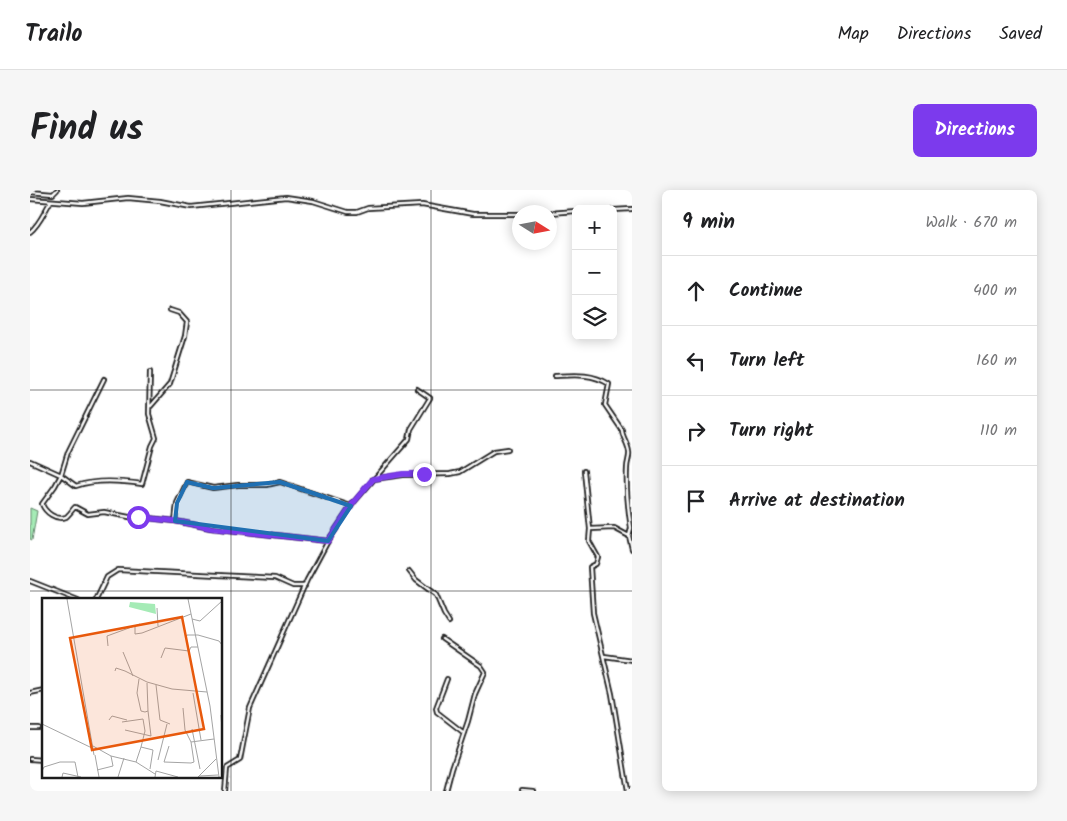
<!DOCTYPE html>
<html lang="en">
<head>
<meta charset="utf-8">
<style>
  :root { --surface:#fff; --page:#f6f6f6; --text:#202124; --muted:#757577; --line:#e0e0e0; --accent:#7c3aed }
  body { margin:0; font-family:Kalam,sans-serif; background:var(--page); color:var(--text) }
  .controls { position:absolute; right:15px; top:15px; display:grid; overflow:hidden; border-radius:8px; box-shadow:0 2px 12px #0003 }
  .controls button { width:45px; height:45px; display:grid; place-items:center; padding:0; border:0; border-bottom:1px solid var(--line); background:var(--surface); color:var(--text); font:25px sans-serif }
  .compass { position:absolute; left:482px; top:15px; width:45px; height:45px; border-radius:50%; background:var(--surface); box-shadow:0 2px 12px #0003; rotate:101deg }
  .stop { position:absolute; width:15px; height:15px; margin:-11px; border:4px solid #7c3aed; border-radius:50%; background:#fff }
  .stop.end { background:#7c3aed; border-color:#fff; box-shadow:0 1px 5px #0008 }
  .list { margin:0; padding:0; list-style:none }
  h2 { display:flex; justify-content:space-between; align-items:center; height:65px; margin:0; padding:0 20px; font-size:21px }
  h2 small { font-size:16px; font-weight:400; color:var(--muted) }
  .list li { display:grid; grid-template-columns:32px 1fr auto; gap:15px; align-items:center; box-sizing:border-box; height:70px; padding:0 20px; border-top:1px solid var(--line) }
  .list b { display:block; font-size:19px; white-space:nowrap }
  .list em { font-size:16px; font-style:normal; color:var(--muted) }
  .icon { flex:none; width:28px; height:28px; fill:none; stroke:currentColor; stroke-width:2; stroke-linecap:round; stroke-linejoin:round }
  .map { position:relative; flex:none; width:602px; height:601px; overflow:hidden; border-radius:8px }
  header { display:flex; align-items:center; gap:30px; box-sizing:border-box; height:70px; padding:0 25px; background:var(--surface); border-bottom:1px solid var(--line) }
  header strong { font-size:24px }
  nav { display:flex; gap:28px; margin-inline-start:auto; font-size:18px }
  .intro { display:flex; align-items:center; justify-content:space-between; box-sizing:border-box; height:120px; padding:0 30px }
  h1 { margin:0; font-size:35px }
  .button { padding:12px 22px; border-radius:8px; background:var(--accent); color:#fff; font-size:18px; font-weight:700 }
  main { display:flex; gap:30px; padding:0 30px }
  aside { flex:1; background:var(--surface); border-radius:8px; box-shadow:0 2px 12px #0003 }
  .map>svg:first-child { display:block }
</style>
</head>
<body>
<header>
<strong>Trailo</strong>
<nav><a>Map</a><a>Directions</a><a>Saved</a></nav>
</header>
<div class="intro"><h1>Find us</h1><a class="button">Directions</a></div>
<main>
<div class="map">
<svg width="602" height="601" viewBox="0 0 602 601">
  <rect width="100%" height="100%" fill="#fff"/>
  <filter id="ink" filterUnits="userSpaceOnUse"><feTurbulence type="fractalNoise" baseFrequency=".02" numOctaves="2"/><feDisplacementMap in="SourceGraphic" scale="10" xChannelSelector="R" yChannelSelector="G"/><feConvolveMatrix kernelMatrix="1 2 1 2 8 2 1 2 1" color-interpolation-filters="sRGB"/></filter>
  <g filter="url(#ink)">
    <path fill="#a5ebb6" stroke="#608469" d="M0,318L7,321L2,350L0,349Z"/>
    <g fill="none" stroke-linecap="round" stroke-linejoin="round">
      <g stroke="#1c1c1c" stroke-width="6">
        <path id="minor" d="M0,2L23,4L27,0
          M0,9L53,13L98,8L130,11L161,17L256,7L283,11L318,22H327L338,18L392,15L443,24H490
          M583,20L602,19
          M520,23L546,21
          M0,42C10,34 14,22 21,11
          M525,186C544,185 562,183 579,194L575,215L592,240C592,247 598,253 599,262C600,267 597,272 597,278C596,297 598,319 601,338L599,346L602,359
          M74,189L38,262L31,285L25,296L12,314C15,322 26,331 36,327C39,325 42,320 45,317L58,324L74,322L99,327H110L145,331
          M121,216L140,194L155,146L157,132L149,123L140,120
          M0,271L31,285L46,296C66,289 91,291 112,294L122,256L126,248L119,224L120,182
          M554,281L560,339
          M343,289L373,285L420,284L430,282L464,261L478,259
          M298,351L181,338L145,331L147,313L157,292L183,298L208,295H237L250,292L321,316
          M379,381L386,390L406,405L414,424L419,432
          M0,391L48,410
          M66,410L77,387L88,380L245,388L263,396H275
          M412,449L451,476L455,482L445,504L438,531L422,578L416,601
          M574,466L602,470
          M417,489L406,518L407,522L434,543
          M0,503L14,500
          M0,538H9
          M0,569L14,570
          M492,600L503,601
          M195,601L197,578L210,570L220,518L277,390L298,351L324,312L379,249L381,239L400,208L387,199
          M598,601L582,504L563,423L560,377L566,374L568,367L559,351L560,339L584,338L599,346"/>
      </g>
      <use href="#minor" stroke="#fff" stroke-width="2.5"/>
    </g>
  </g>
  <g fill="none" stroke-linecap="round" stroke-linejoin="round" filter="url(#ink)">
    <path stroke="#7c3aed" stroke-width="6" d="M108,327L145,331L181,338L298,351L324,312L343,289L373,284H394"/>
  </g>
  <path fill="#1f6fb2" fill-opacity="0.2" stroke="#1f6fb2" stroke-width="4" stroke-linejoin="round" d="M157,292L183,298L250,292L321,316L298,351L145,331L147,313Z"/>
  <path fill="none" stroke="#1c1c1c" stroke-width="1" stroke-opacity="0.55" d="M201,0V601M401,0V601M0,200H602M0,401H602"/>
  <g transform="translate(12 408)">
    <rect width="180" height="180" fill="#fff"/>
    <path d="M88,4L113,6L114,16L87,9Z" fill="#a5ebb6"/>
    <path fill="none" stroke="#a4a4a4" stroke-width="1" d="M25,1L52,157M146,1L168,108L177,179M115,10L116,28M150,21L158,23L180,3M93,29V36L100,35L149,16M144,39L145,37H156L177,43L180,47M66,48L65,38L98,26M81,54L91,78M119,60L123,50L147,53L149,49H156M73,73L74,70L83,73L105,84L130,91L165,94M97,81L95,95L99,113L103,114L106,113L105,85M114,87L118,122L128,126M151,95L159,142M141,110L143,132L149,144L172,141M179,117L180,132M67,122L70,118L85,122M80,124L101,121L103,133L99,149M0,126L50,150M150,131L158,171M83,132L109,138L106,113M51,148L69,158L94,164L113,176M127,148L122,164L149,165L152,164L149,144M53,157L57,179M116,162L125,126M94,164L99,149L111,152L108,171M55,172L71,168L69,158M0,173L2,169L18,164H33L36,179M157,178L176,177M20,179L21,175L39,179M76,179L82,160M113,179L114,173L136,179M156,179L174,161"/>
    <path fill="#e8590c" fill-opacity="0.15" stroke="#e8590c" stroke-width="2.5" d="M140,19L162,131L50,152L28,40Z"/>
    <rect width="180" height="180" fill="none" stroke="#1c1c1c" stroke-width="2.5"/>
  </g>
</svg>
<div class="controls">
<button>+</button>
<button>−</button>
<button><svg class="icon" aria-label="layers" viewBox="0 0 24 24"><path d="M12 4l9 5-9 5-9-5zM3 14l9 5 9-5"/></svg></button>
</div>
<svg class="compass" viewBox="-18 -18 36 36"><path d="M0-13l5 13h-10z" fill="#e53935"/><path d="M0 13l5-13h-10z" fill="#757577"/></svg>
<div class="stop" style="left:108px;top:327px"></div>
<div class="stop end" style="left:394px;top:284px"></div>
</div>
<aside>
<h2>9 min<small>Walk · 670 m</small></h2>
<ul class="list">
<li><svg class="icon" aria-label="ahead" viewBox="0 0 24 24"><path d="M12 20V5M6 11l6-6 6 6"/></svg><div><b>Continue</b></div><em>400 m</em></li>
<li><svg class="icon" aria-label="left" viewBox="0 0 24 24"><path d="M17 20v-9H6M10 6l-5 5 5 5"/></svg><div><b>Turn left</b></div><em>160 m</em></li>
<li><svg class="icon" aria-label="right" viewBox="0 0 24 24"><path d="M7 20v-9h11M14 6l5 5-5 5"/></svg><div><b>Turn right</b></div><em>110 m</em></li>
<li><svg class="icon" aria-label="arrive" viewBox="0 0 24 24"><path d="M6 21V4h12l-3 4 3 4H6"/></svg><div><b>Arrive at destination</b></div></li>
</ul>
</aside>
</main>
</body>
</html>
